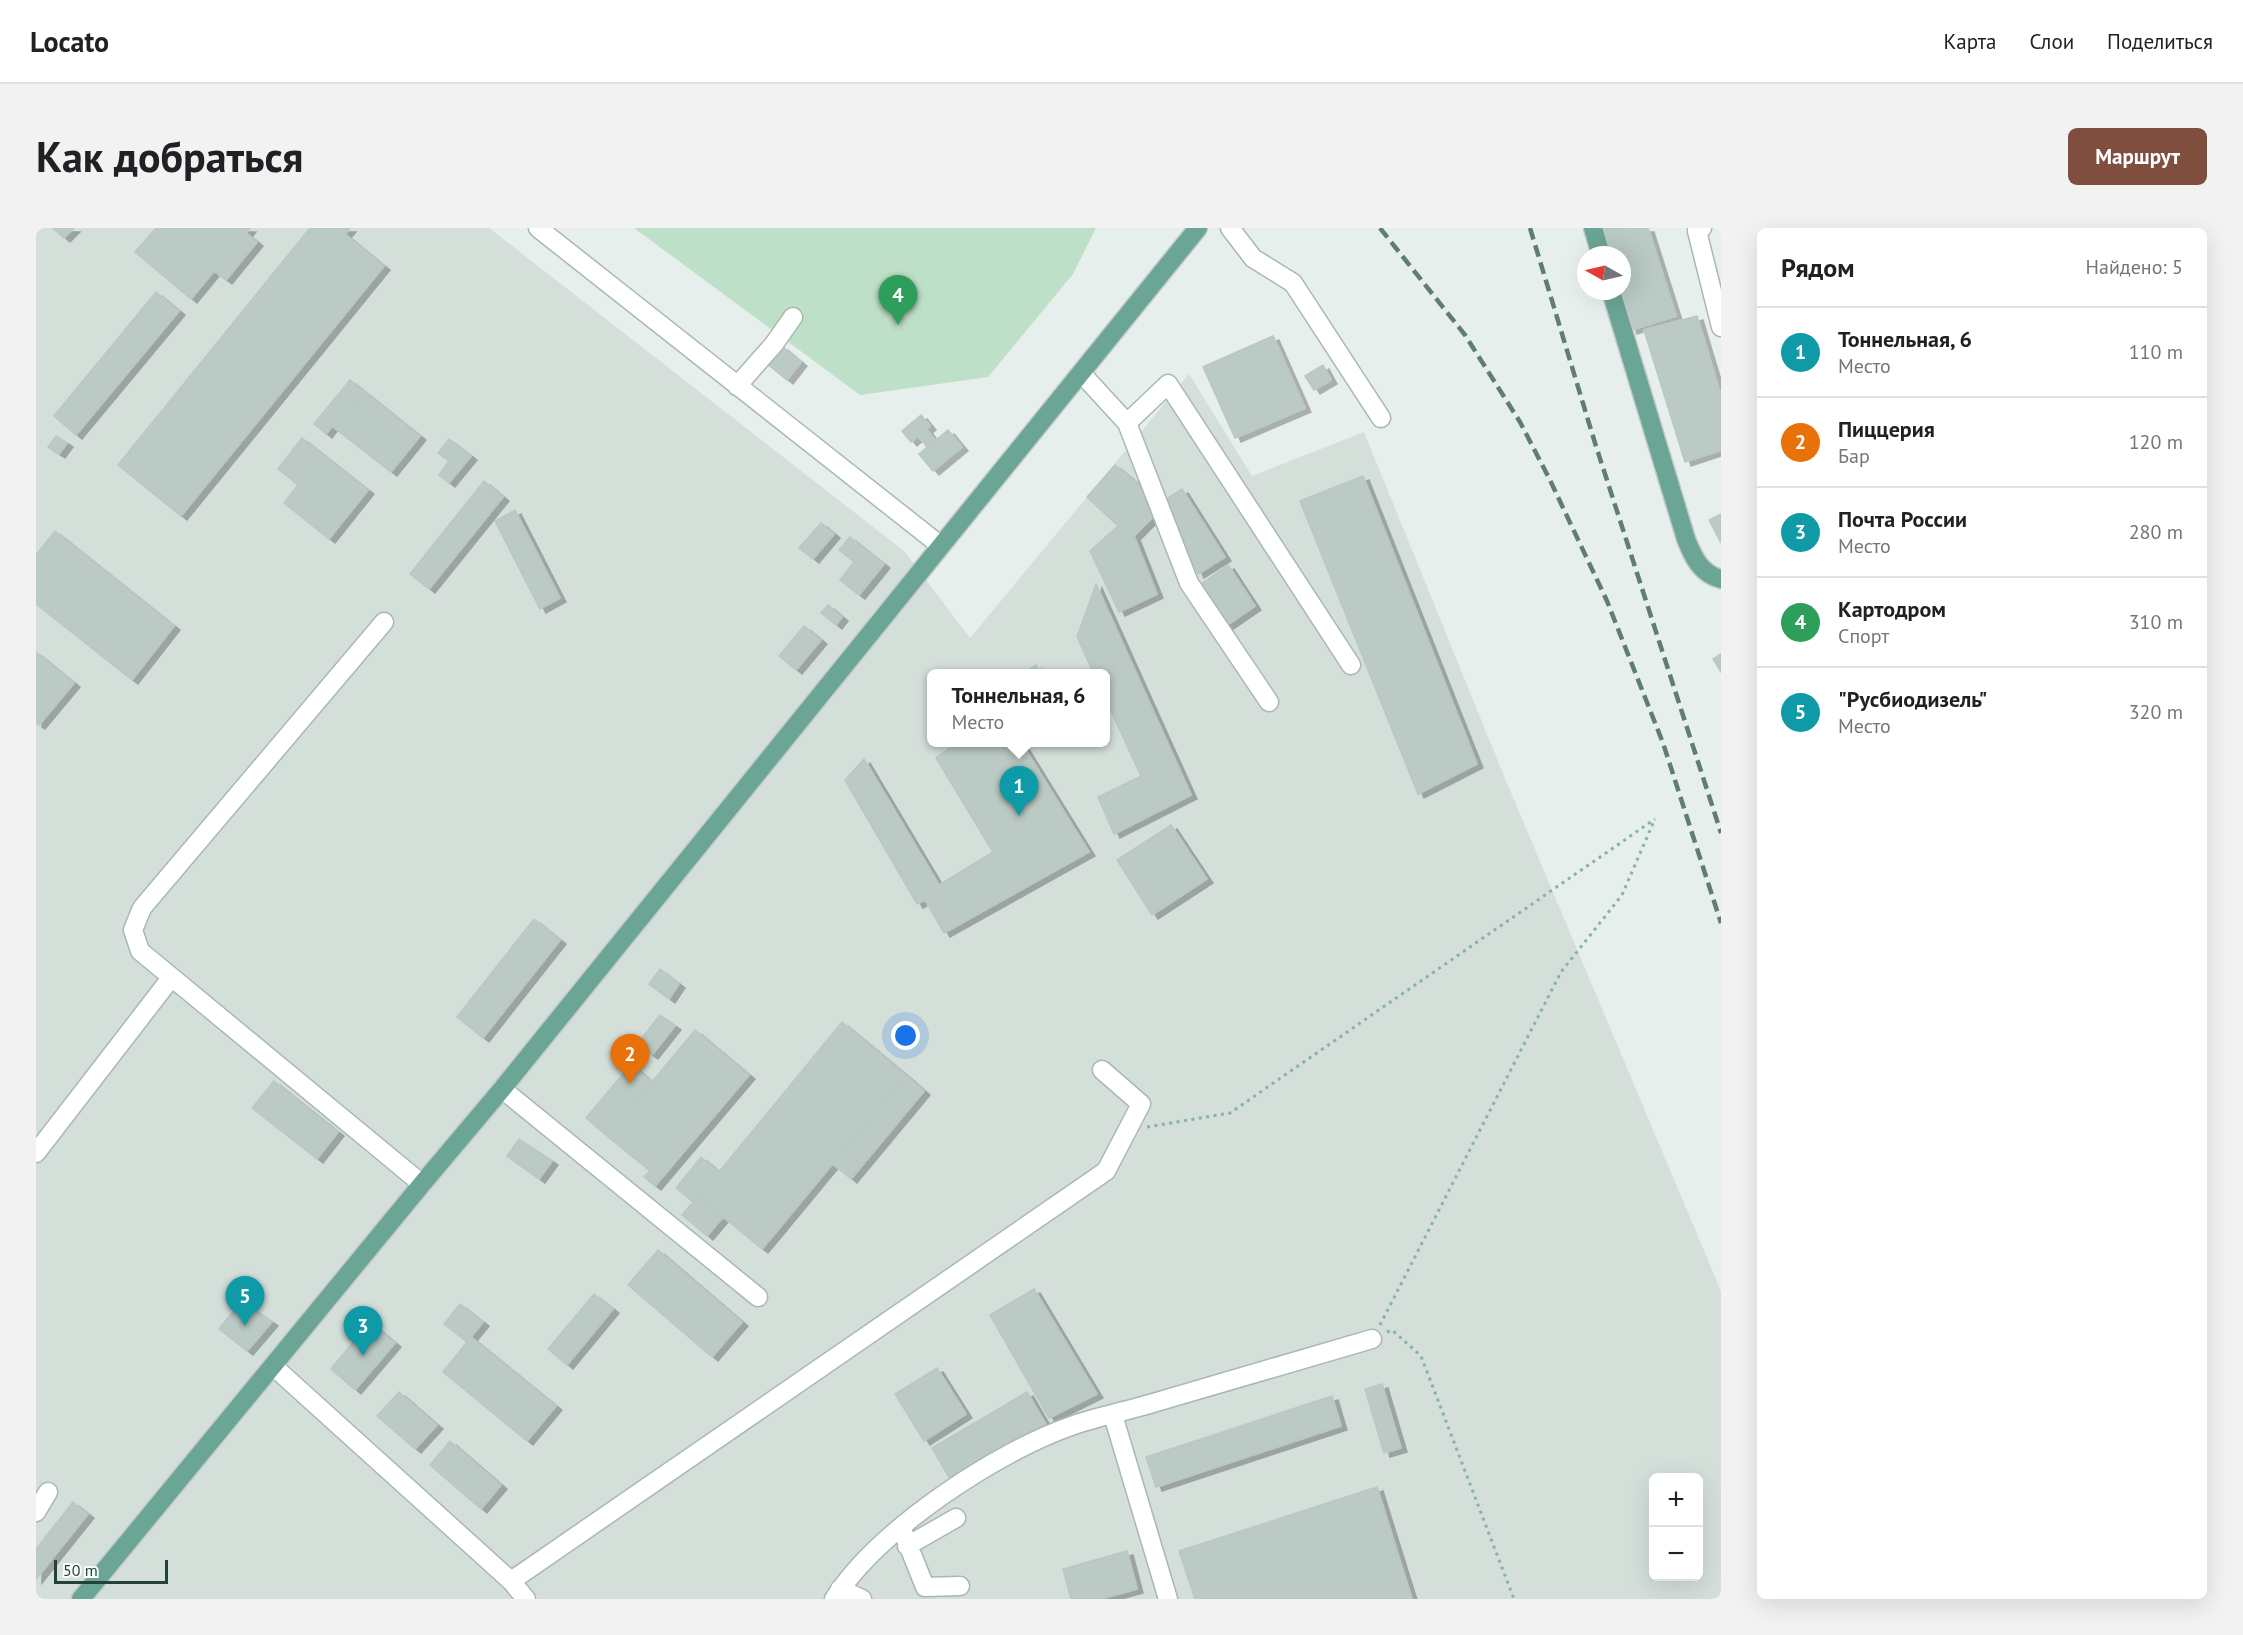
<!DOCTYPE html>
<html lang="ru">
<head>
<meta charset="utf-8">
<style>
  :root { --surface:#fff; --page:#f2f2f2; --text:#202124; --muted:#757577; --line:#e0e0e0; --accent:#7f4e3f }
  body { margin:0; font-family:"PT Sans",sans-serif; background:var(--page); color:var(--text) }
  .controls { position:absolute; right:18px; bottom:18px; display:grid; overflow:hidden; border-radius:9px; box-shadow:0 6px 24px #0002 }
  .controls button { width:54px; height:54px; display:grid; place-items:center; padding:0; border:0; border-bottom:2px solid var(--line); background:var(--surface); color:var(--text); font:30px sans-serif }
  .compass { position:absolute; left:1541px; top:18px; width:54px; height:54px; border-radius:50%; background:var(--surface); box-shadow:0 6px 24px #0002; rotate:278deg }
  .scale { position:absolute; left:18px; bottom:15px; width:114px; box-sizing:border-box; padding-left:6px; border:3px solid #24423a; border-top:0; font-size:16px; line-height:21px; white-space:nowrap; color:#24423a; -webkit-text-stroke:4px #f7fbf9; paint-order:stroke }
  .you { position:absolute; left:870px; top:808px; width:21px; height:21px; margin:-15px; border:4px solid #fff; border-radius:50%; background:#1a73e8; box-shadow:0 0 0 9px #1a73e833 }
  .badge { display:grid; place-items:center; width:39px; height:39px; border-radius:50%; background:var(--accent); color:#fff; font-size:20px; font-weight:700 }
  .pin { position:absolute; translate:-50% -50px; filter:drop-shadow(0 2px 3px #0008) }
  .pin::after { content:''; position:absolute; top:32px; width:21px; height:18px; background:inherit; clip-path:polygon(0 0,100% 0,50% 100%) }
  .popup { position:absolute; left:891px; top:441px; width:183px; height:78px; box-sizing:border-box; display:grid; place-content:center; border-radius:9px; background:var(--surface); filter:drop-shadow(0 2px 4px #0005); font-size:20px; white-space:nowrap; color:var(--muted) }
  .popup b { font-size:22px; color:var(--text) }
  .popup::after { content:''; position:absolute; left:50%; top:100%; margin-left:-12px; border:12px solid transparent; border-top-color:var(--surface) }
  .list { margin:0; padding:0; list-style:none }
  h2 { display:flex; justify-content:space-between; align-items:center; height:78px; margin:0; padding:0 24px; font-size:26px }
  h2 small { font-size:20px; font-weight:400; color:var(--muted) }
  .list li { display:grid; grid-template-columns:39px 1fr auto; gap:18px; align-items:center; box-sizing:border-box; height:90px; padding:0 24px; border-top:2px solid var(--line) }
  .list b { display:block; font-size:22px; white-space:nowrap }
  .list p { margin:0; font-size:20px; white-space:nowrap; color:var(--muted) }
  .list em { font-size:20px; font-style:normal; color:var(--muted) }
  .map { position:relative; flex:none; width:1685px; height:1371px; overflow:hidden; border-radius:9px }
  header { display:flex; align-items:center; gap:36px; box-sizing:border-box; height:84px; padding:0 30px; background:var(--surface); border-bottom:2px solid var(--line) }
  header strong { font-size:28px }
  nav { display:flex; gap:33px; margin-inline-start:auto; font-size:21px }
  .intro { display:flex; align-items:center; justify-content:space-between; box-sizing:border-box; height:144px; padding:0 36px }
  h1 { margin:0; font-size:42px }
  .button { padding:15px 27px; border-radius:9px; background:var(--accent); color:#fff; font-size:21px; font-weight:700 }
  main { display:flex; gap:36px; padding:0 36px }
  aside { flex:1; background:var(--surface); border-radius:9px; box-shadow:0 6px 24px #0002 }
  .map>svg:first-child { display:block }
</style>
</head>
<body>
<header>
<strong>Locato</strong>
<nav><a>Карта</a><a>Слои</a><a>Поделиться</a></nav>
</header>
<div class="intro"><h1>Как добраться</h1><a class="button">Маршрут</a></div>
<main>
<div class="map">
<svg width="1685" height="1371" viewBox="0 0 1685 1371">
  <defs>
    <filter id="shadow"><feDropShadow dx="6" dy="4" stdDeviation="0" flood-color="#0004"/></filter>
  </defs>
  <rect width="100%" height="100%" fill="#e6efeb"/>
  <path fill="#d4dfda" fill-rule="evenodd" d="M0,0H453L868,323L934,410L1153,146L1216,248L1328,204L1468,548L1685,1063V1371H0ZM896,446H1070V514H896ZM1618,1250H1662V1348H1618Z"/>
  <path fill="#bfe0c8" d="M598,0H1060L1037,46L952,149L824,167Z"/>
  <path fill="#bbcac4" stroke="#b8c9c2" stroke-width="1.5" filter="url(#shadow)" d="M17,0H38L28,10Z
    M120,0H214L210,5L221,14L190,52L178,43L155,71L99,24Z
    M274,0H314L309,6L348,38L145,288L82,237Z
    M274,0H314L309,6L348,38L145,288L82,237Z
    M1563,0H1612L1640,88L1595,102L1583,63H1586V27H1572Z
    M120,64L143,83L40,207L18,188Z
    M1661,88L1685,168V222L1649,234L1608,102Z
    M1237,108L1269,180L1199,210L1167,139Z
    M746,118L765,134L751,152L731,136Z
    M1287,137L1295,152L1278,162L1269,148Z
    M314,152L329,164L300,201L296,198L290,206L278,196Z
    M329,164L384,208L355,244L300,201Z
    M885,187L894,198L875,214L866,203Z
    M890,201L899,212L891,219L882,208Z
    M912,202L926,219L897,243L883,226Z
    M20,208L31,215L23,226L12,219Z
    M266,210L332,262L293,311L248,275L262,257L242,241Z
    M413,211L435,228L413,255L403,247L413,233L402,225Z
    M1079,237L1112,264L1121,285L1098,308L1121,366L1083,384L1054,323L1082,298L1051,269Z
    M1327,248L1441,536L1382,566L1264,273Z
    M448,253L467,269L393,361L374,346Z
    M1146,261L1189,329L1162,346L1127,273Z
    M479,282L524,370L504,381L459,293Z
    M1685,286V315L1673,292Z
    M785,295L798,306L777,331L763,320Z
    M19,303L138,398L96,452L0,376V327Z
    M814,309L848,336L823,367L804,352L818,334L803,322Z
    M1192,337L1219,378L1190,398L1164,357Z
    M1060,356L1155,567L1078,606L1062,569L1105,548L1070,472V446H1058L1041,409Z
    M792,377L806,389L800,397L785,385Z
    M768,398L785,412L760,442L743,428Z
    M0,424L38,455L3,497L0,495Z
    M1685,426V444L1677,431Z
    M1000,437L1005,446H987Z
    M922,514H985L1053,624L908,705L889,672L881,676L809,552L828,531L903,657L957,624L900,530Z
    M1135,597L1171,651L1116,687L1081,632Z
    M498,691L524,712L447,810L421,789Z
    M624,741L643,756L633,771L613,756Z
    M624,787L639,798L616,827L601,816Z
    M806,794L870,847L746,997L683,944Z
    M659,802L713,847L619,958L608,949L614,943L571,908Z
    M595,836L616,854L571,908L550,890Z
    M870,847L888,863L815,951L797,936Z
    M238,853L302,904L281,931L216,880Z
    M483,911L516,933L503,951L471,928Z
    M665,929L683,944L657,974L640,960Z
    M683,944L746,997L726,1021L662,968Z
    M662,968L687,989L671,1008L646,987Z
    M622,1022L706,1094L676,1129L592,1057Z
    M998,1061L1061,1166L1013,1190L954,1087Z
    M558,1066L577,1081L531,1137L512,1121Z
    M206,1073L236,1094L211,1123L183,1101Z
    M424,1076L447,1094L431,1114L408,1096Z
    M334,1094L359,1115L319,1162L295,1141Z
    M435,1109L520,1178L491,1213L407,1144Z
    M901,1140L930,1186L888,1213L859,1166Z
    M1346,1156L1365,1220L1348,1225L1329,1161Z
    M363,1164L401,1197L379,1221L341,1188Z
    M991,1164L1012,1200L917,1256L896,1220Z
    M1296,1168L1305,1198L1120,1259L1110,1229Z
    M414,1213L465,1257L445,1281L394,1237Z
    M1341,1259L1376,1371H1159L1143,1323Z
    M37,1274L52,1286L0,1351V1321Z
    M1091,1323L1101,1361L1065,1371H1035L1027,1341Z"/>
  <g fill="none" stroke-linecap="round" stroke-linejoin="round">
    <g stroke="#a8b8b2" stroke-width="21">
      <path id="minor" d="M502,0L905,318
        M1194,0L1217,30L1257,55L1345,190
        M1666,0L1661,3L1685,99
        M1046,146L1091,195L1153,355L1233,474
        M701,158L738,116L757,89
        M1091,195L1132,156L1315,437
        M348,394L106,680L97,702L104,723L386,956
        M466,861L722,1069
        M0,925L135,750
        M237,1138L475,1353L490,1371
        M1077,1187L1132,1371
        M0,1284L12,1264
        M865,1299L889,1359L924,1358
        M871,1318L920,1290
        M475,1353L1070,943L1105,876L1066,842
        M804,1361L826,1371
        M798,1371C842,1302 961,1223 1038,1197C1064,1188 1091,1183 1117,1175C1190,1154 1263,1133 1336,1111"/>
    </g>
    <g stroke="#c2cac8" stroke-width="21">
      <path id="major" d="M1557,0L1565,27
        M1575,63L1650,311C1657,329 1665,346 1685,351
        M45,1371L386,956L466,861L1162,0"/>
    </g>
    <path stroke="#86b3a5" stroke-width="3" stroke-dasharray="3 4.5" stroke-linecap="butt" d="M1111,899L1194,885L1619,591
      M1344,1097L1525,744L1586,667L1618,593
      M1351,1104L1356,1102L1385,1128L1478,1371"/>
    <use href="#minor" stroke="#fff" stroke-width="18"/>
    <use href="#major" stroke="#6aa596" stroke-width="18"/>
    <path stroke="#5f7d75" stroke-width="4.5" stroke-dasharray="12 6" stroke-linecap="butt" d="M1344,0L1429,107L1484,194L1513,250L1571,373L1627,515L1685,695
      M1494,0L1559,215L1685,605"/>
  </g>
</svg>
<div class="controls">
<button>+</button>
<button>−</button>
</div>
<svg class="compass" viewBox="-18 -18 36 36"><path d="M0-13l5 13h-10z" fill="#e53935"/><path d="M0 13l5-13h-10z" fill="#757577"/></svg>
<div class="scale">50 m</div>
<div class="you"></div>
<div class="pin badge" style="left:983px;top:588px;background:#0f9aa8">1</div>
<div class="popup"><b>Тоннельная, 6</b>Место</div>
<div class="pin badge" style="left:594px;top:856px;background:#e8710a">2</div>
<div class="pin badge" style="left:327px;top:1128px;background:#0f9aa8">3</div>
<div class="pin badge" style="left:862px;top:97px;background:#2e9e5b">4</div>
<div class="pin badge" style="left:209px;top:1098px;background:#0f9aa8">5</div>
</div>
<aside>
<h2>Рядом<small>Найдено: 5</small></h2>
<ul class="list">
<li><span class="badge" style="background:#0f9aa8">1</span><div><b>Тоннельная, 6</b><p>Место</p></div><em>110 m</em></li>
<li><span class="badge" style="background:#e8710a">2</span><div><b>Пиццерия</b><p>Бар</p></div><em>120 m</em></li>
<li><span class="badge" style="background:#0f9aa8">3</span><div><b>Почта России</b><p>Место</p></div><em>280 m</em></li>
<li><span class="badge" style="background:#2e9e5b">4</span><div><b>Картодром</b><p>Спорт</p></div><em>310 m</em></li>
<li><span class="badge" style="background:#0f9aa8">5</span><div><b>&quot;Русбиодизель&quot;</b><p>Место</p></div><em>320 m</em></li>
</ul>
</aside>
</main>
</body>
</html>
